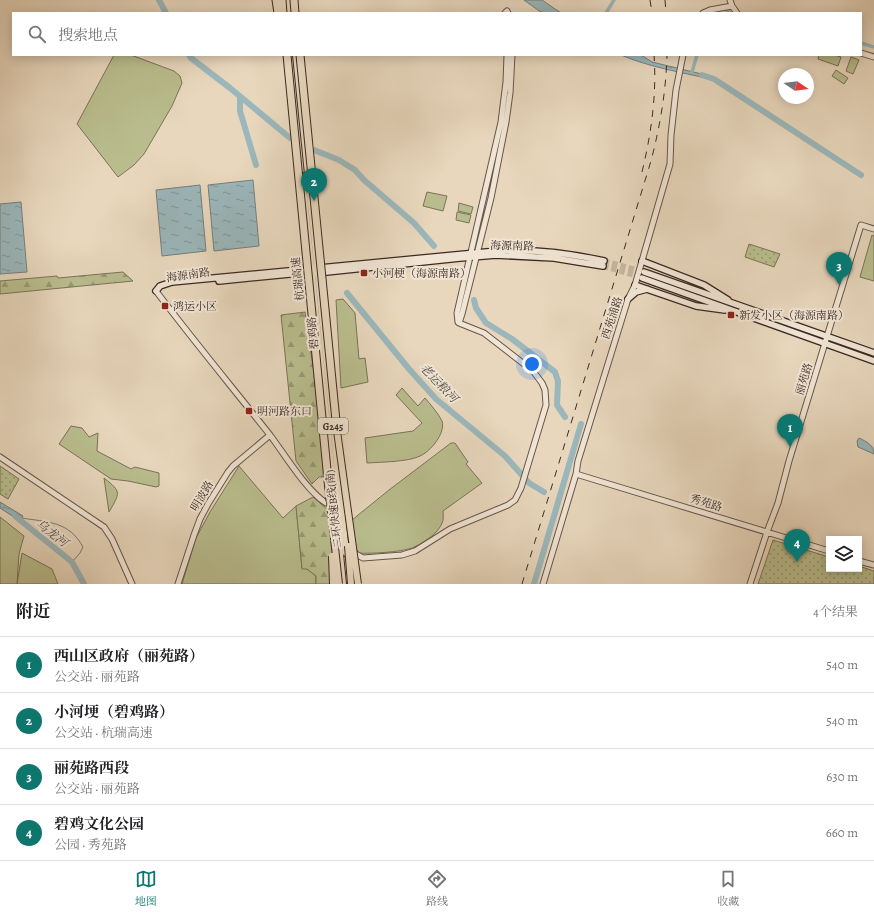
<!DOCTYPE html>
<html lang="zh">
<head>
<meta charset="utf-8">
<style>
  :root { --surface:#fff; --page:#f6f6f6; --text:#202124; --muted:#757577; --line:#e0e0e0; --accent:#0f766e }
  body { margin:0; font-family:Alegreya,"Noto Serif SC",serif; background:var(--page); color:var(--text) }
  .controls { position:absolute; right:12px; bottom:12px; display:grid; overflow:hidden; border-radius:0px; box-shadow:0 2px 10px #0003 }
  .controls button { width:36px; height:36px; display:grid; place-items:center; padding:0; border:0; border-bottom:1px solid var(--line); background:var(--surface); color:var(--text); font:20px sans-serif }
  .compass { position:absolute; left:778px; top:68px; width:36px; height:36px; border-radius:50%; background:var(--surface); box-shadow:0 2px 10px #0003; rotate:103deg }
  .you { position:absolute; left:532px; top:364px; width:14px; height:14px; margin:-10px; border:3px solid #fff; border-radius:50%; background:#1a73e8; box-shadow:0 0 0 6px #1a73e833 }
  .badge { display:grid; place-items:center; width:26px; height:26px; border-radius:50%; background:var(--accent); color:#fff; font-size:13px; font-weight:700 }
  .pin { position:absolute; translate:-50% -33px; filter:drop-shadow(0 1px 2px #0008) }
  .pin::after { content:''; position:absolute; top:21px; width:14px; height:12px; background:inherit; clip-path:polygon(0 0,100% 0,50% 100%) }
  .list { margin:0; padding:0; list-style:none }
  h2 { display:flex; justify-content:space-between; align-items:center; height:52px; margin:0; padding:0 16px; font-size:17px }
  h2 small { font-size:13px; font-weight:400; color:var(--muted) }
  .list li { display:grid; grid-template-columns:26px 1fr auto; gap:12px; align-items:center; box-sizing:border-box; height:56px; padding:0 16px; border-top:1px solid var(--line) }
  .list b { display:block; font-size:15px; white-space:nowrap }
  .list p { margin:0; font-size:13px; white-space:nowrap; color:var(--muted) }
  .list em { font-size:13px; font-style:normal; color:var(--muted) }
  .icon { flex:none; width:22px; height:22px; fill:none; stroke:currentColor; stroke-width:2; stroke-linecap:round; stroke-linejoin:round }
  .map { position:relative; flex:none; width:874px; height:584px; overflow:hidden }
  .search { position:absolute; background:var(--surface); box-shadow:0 2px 10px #0003; left:12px; right:12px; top:12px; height:44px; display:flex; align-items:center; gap:10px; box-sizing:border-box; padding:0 14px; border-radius:0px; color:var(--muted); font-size:15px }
  .sheet { height:276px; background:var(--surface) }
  nav { display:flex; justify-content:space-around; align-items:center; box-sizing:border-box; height:56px; border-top:1px solid var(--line); background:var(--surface); font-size:11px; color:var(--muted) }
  nav a { display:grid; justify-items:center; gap:2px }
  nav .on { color:var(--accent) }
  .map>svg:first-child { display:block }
</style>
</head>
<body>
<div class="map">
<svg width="874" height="584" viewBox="0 0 874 584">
  <defs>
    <pattern id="forest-firs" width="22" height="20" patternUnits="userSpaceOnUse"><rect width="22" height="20" fill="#b9bd8e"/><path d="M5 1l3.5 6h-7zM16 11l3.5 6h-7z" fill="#989a74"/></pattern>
    <pattern id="park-dots" width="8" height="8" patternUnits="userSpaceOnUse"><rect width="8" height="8" fill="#b9bd8e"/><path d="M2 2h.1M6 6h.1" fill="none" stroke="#989a74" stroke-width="1.8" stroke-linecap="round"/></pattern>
    <pattern id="water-ripples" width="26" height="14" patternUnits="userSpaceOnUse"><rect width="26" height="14" fill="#9bb7bb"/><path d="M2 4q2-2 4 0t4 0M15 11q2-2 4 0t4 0" fill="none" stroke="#809598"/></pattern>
  </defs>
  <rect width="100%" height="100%" fill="#e8d7bd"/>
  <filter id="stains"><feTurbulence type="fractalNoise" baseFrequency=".005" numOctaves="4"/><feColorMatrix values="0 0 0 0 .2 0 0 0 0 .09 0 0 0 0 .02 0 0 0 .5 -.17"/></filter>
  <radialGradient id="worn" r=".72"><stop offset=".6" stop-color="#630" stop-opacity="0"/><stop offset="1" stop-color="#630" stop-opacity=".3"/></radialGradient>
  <path fill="#b9bd8e" stroke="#7a7458" d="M114,55H131L174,71L180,76L182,83L172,106L144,154L134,165L118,177L77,124Z
    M819,55H834L841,57L838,66L818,59Z
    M851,57L859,60L853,74L846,71Z
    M836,70L848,78L844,84L832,76Z
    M427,192L447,196L443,211L423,206Z
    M459,203L473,207L471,214L458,211Z
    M457,212L471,215L469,223L456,220Z
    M872,235L874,236V281L860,277Z
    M343,299L355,313L359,359L365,358L368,382L341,388L336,300Z
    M402,388L418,406L425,398C431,405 438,413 442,421C446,433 430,452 420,456C408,462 381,462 367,463L365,438L413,431L422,423L396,395Z
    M71,426L82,428L89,437L98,433L97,451L131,469L135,467L159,473V486L156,487L128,481L111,479L59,444Z
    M451,443H455L468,462L466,464L482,483L443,511C443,515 444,520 442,523C438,534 422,544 412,548C401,552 370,554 359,553L355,547L352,520L389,490Z
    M239,466L283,518L296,506L302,568L307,569L316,576V584H182L196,538L210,512Z
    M104,478C122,492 120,493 109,512Z
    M0,517L24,536L19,554L17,584H0Z
    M22,553L52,569L58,584H17Z"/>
  <path fill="url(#forest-firs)" stroke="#7a7458" d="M123,272L133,281L0,294V281L57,276L58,278Z
    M305,312L314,374L325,473L324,477H319L312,484L296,461L281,315Z
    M313,497L328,510L335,584H316V576L307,569H302L296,506Z"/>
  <path fill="url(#park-dots)" stroke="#7a7458" d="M749,244L780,254L774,267L745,257Z
    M0,466L19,479L8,499L0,494Z
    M773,540L829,557V569H859V566L874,571V584H758Z"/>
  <path fill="url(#water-ripples)" stroke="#757f7e" d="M524,0H542L561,13H542Z
    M621,55H641L652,62L710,76V79C680,72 649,67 621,55Z
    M253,180L259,246L214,251L208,185Z
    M200,185L206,251L162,256L156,190Z
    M21,202L27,272L0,274V204Z
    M859,438C867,442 874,445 874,454L858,447L857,441Z
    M0,502L23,516L20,521L0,508Z"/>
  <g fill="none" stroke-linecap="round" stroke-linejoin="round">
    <path stroke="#757f7e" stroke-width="1" d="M21,518C47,522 69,521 83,547L80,553L72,562"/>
    <path stroke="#9bb7bb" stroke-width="3.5" d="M725,9L731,13
      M606,13L614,0
      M861,43L874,47
      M692,72L697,55"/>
    <path stroke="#9bb7bb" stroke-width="6" d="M159,0L166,13
      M189,55L191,58L230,88L290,138
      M702,75L714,79L861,175
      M240,97V111L256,165
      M314,150L339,160L355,170L364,180L414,223L434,246
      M451,269L458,276
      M347,293L409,369L436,399L505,456L529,483L544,492
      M474,300L476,308L486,323L512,339L555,372L558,381L557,405L565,417
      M15,516L72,562L84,584
      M534,584L581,424"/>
    <path stroke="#c5b49e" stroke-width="5.5" stroke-dasharray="5.5 3" stroke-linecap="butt" d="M604,261L644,272
      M603,266L641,277"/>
    <g stroke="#66554a" stroke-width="7">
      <path id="tertiary" d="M730,0L732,6L737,13
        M505,13L507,11L508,13
        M703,13L710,10L732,6
        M861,53L874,57
        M156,291C193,340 232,387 270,435C285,455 306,490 326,503H334
        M458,322L457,313L501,122L506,82L507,55
        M459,323L462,314L491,198L506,122L510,93L512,55
        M0,457L104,527L112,539L132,584
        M576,474L829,551
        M352,552L363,558L402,555L415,551L450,529L508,505L515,500L521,488L546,405L545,390L542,383L533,371L484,333L459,323
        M859,561L874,565
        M178,584L194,535L200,519L208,504L228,472L233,466L270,435
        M543,584L576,474L578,461L628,299L635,285L670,164L671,135L676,90L683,55
        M750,584L767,532L778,503L789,461L861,225L874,229"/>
    </g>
    <g stroke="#3b2a23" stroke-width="8">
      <path id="secondary" d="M642,261L704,285L728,300
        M644,272L874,353
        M642,278L874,361
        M219,281L300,273H317L460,258L496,255L554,258L603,266
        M635,285L696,306L725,310
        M156,291L160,286L172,282L497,251C533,249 568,253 604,261
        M628,299L636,292L647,289"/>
    </g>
    <g stroke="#3b2a23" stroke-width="8">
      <path id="trunk" d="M296,55L346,553
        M302,176L343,584"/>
    </g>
    <g stroke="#3b2a23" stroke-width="9">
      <path id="motorway" d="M276,0L278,13
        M282,0L283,13
        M294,0L295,13"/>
    </g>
    <use href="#tertiary" stroke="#f0e5d4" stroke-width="5"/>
    <use href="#secondary" stroke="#f0e5d4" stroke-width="5.5"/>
    <use href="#trunk" stroke="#e8d7bd" stroke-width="6"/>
    <use href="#motorway" stroke="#e8d7bd" stroke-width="7"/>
    <path stroke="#3b2a23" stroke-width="1" stroke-dasharray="7 7" stroke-linecap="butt" d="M650,0L652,13
      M665,0L666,13
      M642,172C651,135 657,94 654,55
      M522,584L651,161C660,126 666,92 667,55"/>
    <g stroke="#3b2a23" stroke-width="8" stroke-linecap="butt">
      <path id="trunk-bridge" d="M337,431L358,584
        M330,501L339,584
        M348,546L351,584
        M332,556L333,584"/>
    </g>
    <g stroke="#3b2a23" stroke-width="9" stroke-linecap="butt">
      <path id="motorway-bridge" d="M287,55L330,501
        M300,55L337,431"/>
    </g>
    <use href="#trunk-bridge" stroke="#e8d7bd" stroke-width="6"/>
    <use href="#motorway-bridge" stroke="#e8d7bd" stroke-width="7"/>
  </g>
  <g fill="#8f2418" stroke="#f0e5d4" stroke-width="1.5">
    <rect x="360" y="269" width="8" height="8" rx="2"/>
    <rect x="161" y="302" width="8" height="8" rx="2"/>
    <rect x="727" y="311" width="8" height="8" rx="2"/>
    <rect x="245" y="407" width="8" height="8" rx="2"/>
  </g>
  <g text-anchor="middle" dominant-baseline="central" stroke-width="4" stroke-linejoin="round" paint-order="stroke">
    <rect fill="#f0e5d4" stroke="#716258" stroke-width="1" x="318" y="418" width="30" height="16" rx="3"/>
    <g font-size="10" font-weight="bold" fill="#3b2a23">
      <text x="333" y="426">G245</text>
    </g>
    <g font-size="11" fill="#3b2a23" stroke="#f0e5d4">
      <text transform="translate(512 246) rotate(1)">海源南路</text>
      <text transform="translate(188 275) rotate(-8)">海源南路</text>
      <text transform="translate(298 279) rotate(-96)">杭瑞高速</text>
      <text transform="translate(612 318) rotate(-72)">西苑浦路</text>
      <text transform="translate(313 333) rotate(-96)">碧鸡路</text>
      <text transform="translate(804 379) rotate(-73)">丽苑路</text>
      <text transform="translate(202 496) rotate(-59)">明波路</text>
      <text transform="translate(706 503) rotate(17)">秀苑路</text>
      <text transform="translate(334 509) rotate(-96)">二环快速B线(南)</text>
    </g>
    <g font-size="11" fill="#3b2a23" stroke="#f0e5d4" text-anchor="start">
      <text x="372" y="273">小河梗（海源南路）</text>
      <text x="173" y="306">鸿运小区</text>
      <text x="739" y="315">新发小区（海源南路）</text>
      <text x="257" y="411">明河路东口</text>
    </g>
    <g font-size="12" font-style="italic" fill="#534d49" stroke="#f0e5d4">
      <text transform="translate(439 383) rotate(46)">老运粮河</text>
      <text transform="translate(52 533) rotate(38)">乌龙河</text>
    </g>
  </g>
  <rect width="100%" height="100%" filter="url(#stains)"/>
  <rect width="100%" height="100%" fill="url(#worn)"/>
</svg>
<div class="controls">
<button><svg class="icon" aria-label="layers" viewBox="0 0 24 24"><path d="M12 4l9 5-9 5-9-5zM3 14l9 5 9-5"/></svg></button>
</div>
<svg class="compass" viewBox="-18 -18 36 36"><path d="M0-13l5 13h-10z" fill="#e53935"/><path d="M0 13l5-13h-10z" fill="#757577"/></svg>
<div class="you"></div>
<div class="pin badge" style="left:790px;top:447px">1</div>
<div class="pin badge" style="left:314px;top:201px">2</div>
<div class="pin badge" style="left:839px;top:285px">3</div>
<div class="pin badge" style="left:797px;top:562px">4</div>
<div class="search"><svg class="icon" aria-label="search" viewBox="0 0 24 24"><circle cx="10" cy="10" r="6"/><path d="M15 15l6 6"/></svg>搜索地点</div>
</div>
<section class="sheet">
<h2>附近<small>4个结果</small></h2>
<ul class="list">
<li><span class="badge">1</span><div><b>西山区政府（丽苑路）</b><p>公交站 · 丽苑路</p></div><em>540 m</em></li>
<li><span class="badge">2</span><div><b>小河埂（碧鸡路）</b><p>公交站 · 杭瑞高速</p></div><em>540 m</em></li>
<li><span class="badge">3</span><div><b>丽苑路西段</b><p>公交站 · 丽苑路</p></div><em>630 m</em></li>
<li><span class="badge">4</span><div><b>碧鸡文化公园</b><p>公园 · 秀苑路</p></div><em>660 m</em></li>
</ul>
</section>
<nav>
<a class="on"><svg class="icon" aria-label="map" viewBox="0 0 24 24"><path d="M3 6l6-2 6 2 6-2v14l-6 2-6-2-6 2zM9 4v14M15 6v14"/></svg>地图</a>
<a><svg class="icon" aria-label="directions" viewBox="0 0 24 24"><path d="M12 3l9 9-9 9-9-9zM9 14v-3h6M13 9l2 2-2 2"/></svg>路线</a>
<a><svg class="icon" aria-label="saved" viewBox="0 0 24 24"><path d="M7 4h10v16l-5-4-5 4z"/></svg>收藏</a>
</nav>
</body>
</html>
